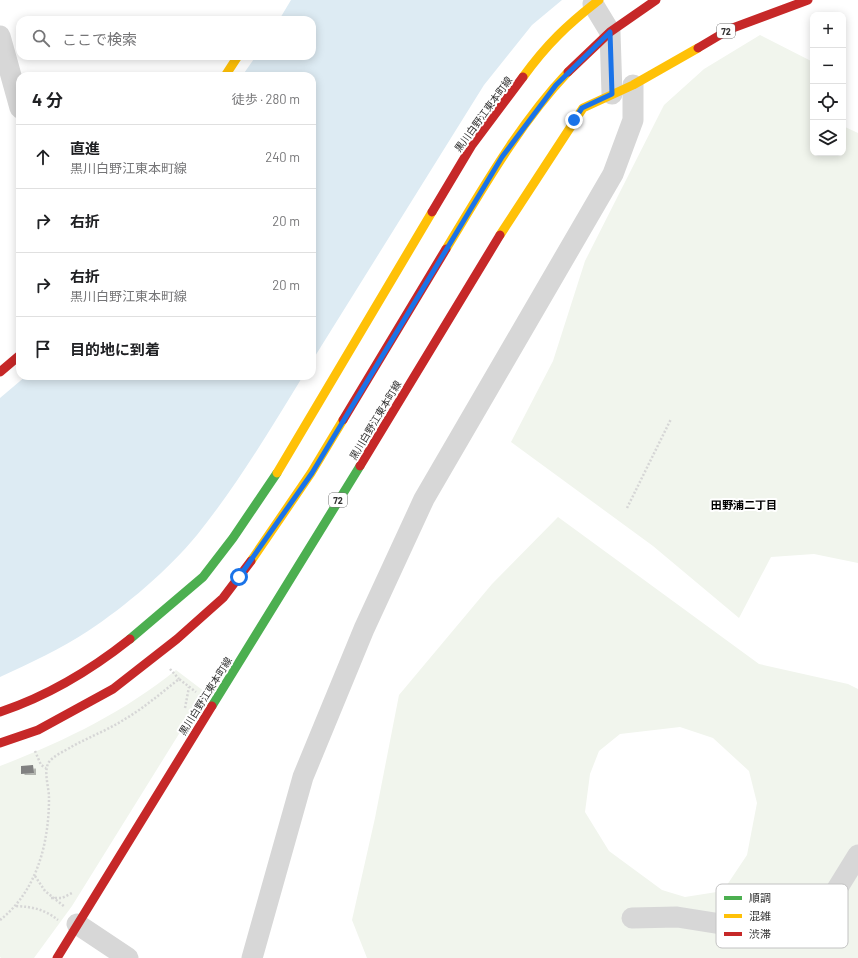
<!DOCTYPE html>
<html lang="ja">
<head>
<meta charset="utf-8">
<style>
  :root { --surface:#fff; --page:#f6f6f6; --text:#202124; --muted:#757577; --line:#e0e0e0 }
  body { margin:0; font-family:Barlow,"Noto Sans JP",sans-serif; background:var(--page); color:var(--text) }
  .controls { position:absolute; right:12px; top:12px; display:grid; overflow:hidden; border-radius:8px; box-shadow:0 2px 10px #0003 }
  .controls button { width:36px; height:36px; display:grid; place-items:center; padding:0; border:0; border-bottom:1px solid var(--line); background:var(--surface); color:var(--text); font:20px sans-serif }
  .stop { position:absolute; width:12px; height:12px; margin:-9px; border:3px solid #1a73e8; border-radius:50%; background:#fff }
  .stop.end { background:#1a73e8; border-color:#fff; box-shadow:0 1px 4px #0008 }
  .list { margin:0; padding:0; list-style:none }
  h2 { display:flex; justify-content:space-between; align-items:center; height:52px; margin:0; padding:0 16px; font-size:17px }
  h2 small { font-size:13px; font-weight:400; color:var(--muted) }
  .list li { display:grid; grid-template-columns:26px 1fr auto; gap:12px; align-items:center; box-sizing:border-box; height:64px; padding:0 16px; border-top:1px solid var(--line) }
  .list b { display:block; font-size:15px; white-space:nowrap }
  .list p { margin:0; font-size:13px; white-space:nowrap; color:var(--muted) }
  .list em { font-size:13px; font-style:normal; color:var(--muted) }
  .icon { flex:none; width:22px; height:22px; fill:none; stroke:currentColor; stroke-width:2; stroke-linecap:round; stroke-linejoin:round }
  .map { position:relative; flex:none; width:858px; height:958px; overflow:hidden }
  .search { position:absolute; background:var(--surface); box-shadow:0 2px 10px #0003; left:16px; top:16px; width:300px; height:44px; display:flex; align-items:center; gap:10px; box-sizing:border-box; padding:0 14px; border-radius:12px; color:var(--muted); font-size:15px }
  .panel { position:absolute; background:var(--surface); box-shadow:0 2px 10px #0003; left:16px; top:72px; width:300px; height:308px; border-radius:12px }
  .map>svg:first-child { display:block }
</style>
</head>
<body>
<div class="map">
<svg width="858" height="958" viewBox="0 0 858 958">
  <defs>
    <filter id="shadow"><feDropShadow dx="3.5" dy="3.5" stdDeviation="0" flood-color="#0004"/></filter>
  </defs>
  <rect width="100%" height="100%" fill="#fff"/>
  <path fill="#f1f5ed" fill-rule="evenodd" d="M760,35L813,62V153H843V126L858,133V563L814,554L771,557L739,618L653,546L511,442L553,361L585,261L664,105L704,69Z
    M558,517L759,664L848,684L858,689V958H367L352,920L375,818L399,695L492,584ZM680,727L713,738L749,771L757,803L747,855L723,891L685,897L662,890L609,851L585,812L590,774L599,751L620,734Z
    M176,670L205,692L72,906L34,958H1L0,957V766C63,742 124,712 176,670Z"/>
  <path fill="#ddebf3" d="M291,0H562L532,25L484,85L312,361V76H242L256,56H312V20H279Z
    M26,376H303C270,430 237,485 197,535C168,570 126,606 88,631C61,649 30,663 0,677V398Z"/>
  <path fill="#818181" filter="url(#shadow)" d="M33,765L34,773L21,774V766Z"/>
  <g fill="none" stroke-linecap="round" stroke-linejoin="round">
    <path stroke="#d6d6d6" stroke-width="2.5" stroke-dasharray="2 2" stroke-linecap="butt" d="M627,508L671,419
      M170,669L179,679
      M185,708L189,687
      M35,751L41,765L46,768
      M35,876L45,891L65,907
      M51,898H62L72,893
      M16,906C33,907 44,909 58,920
      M0,920C37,891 49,843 49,798C49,787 43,771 49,762C53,756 65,751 71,747C89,737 108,730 125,719C144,708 161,693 179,679L196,692"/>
    <path stroke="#d7d7d7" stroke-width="21" d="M593,4L610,32L612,94
      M0,36L20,108
      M632,918L677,917L765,931L816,923L858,855
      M77,924L128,958
      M252,958L303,777L364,629L424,499L613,174L633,120V85"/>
    <path stroke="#4caf50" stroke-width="9" d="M130,639L203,577L233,538L277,473
      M212,706L360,466"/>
    <path stroke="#ffc107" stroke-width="9" d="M225,76L238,56
      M523,77C547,44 567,25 599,0
      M500,235L583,108L633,85L698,48
      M446,249C483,188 519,124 568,72
      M277,473L432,212
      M251,561L311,473L343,420"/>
    <path stroke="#c62828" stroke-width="9" d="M698,48L730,29L808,0
      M568,72L610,32L656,0
      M432,212L472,145L523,77
      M0,372L20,355
      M343,420L446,249
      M360,466L500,235
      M0,712C48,696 91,670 130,639
      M0,743L38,730L113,689L177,639L223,598L251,561
      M57,958L212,706"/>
  </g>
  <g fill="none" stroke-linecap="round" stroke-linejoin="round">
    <path stroke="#1a73e8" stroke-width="5" d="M239,577L312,473L502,157L556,85L610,32L612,94L582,108L574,120"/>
  </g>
  <g text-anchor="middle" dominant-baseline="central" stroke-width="4" stroke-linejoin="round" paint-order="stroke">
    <g fill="#fff" stroke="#707070" stroke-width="1">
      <rect x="717" y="24" width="18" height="14" rx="3"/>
      <rect x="329" y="493" width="18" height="14" rx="3"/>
    </g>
    <g font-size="9" font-weight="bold" fill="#333">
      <text x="726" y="31">72</text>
      <text x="338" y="500">72</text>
    </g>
    <g font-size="10" fill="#333" stroke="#fff">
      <text transform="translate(483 114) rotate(-54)">黒川白野江東本町線</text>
      <text transform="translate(375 420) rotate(-59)">黒川白野江東本町線</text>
      <text transform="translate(205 696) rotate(-58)">黒川白野江東本町線</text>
    </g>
    <g font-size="11" font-weight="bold" fill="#000" stroke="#fff">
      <text x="744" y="504">田野浦二丁目</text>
    </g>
  </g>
  <rect x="716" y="884" width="132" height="64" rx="6" fill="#fff" stroke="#c2c2c2" stroke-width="1"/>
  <rect x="724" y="896" width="18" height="4" fill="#4caf50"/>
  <rect x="724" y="914" width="18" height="4" fill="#ffc107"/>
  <rect x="724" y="932" width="18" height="4" fill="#c62828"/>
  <g font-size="11" fill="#333">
    <text x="749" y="902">順調</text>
    <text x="749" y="920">混雑</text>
    <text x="749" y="938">渋滞</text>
  </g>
</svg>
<div class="controls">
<button>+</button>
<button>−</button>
<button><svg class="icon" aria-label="locate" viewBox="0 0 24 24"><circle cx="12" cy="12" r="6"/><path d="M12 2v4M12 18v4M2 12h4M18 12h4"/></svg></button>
<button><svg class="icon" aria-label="layers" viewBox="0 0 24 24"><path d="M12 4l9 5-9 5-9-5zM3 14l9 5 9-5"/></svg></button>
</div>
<div class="stop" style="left:239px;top:577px"></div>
<div class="stop end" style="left:574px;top:120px"></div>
<div class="search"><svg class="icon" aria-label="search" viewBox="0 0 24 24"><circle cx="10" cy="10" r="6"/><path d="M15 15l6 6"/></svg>ここで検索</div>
<section class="panel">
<h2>4 分<small>徒歩 · 280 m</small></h2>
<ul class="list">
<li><svg class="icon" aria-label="ahead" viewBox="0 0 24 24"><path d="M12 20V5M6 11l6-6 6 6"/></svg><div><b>直進</b><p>黒川白野江東本町線</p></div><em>240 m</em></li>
<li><svg class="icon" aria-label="right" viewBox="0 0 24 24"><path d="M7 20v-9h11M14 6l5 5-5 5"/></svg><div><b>右折</b></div><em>20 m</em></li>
<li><svg class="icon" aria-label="right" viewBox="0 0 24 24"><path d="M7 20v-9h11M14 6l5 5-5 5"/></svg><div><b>右折</b><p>黒川白野江東本町線</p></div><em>20 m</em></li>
<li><svg class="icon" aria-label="arrive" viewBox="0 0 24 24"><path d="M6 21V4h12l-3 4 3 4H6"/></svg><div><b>目的地に到着</b></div></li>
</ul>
</section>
</div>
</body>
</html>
